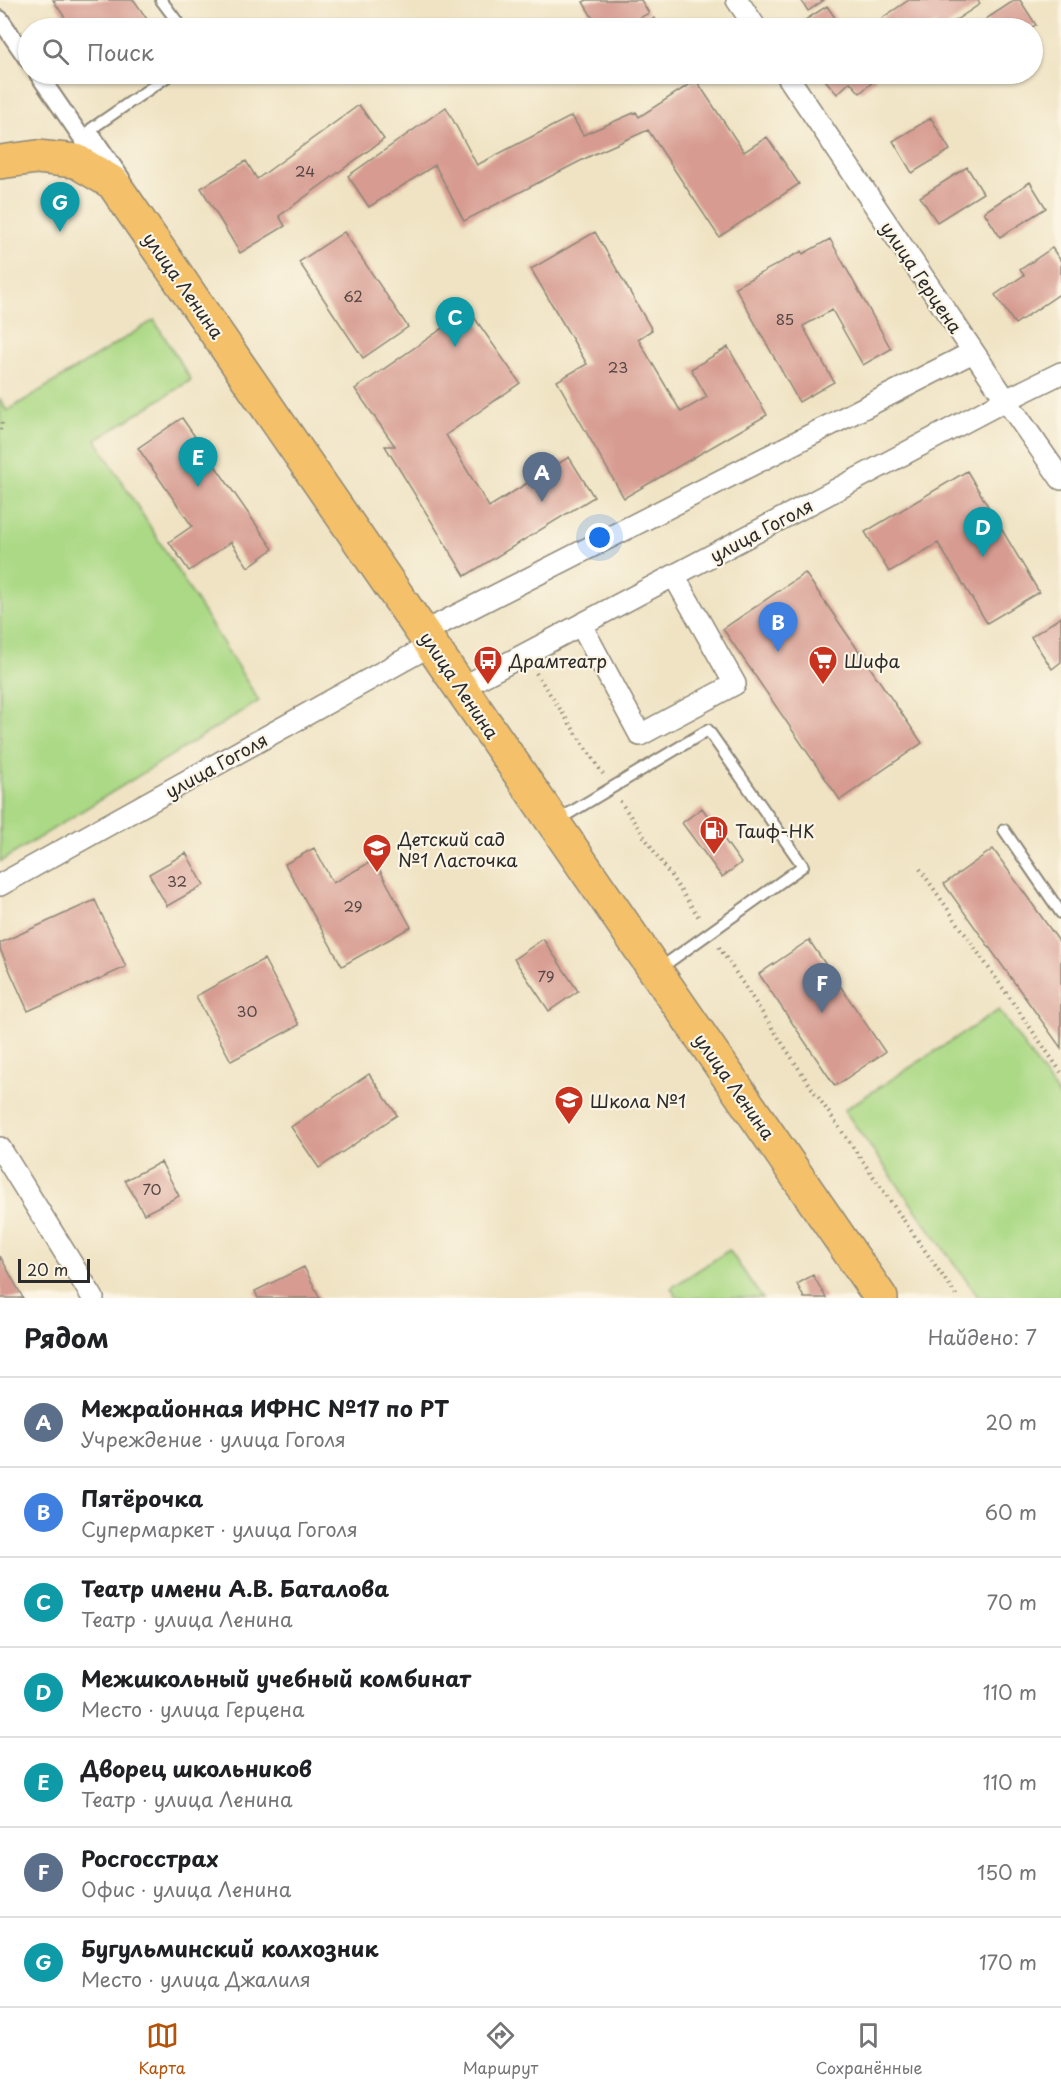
<!DOCTYPE html>
<html lang="ru">
<head>
<meta charset="utf-8">
<style>
  :root { --surface:#fff; --page:#f2f2f2; --text:#202124; --muted:#757577; --line:#e0e0e0; --accent:#b45309 }
  body { margin:0; font-family:"Playpen Sans",sans-serif; background:var(--page); color:var(--text) }
  .scale { position:absolute; left:18px; bottom:15px; width:72px; box-sizing:border-box; padding-left:6px; border:3px solid #2b2b2b; border-top:0; font-size:16px; line-height:21px; white-space:nowrap; color:#2b2b2b; -webkit-text-stroke:4px #fcf5e5; paint-order:stroke }
  .you { position:absolute; left:600px; top:538px; width:21px; height:21px; margin:-15px; border:4px solid #fff; border-radius:50%; background:#1a73e8; box-shadow:0 0 0 9px #1a73e833 }
  .badge { display:grid; place-items:center; width:39px; height:39px; border-radius:50%; background:var(--accent); color:#fff; font-size:20px; font-weight:700 }
  .pin { position:absolute; translate:-50% -50px; filter:drop-shadow(0 2px 3px #0008) }
  .pin::after { content:''; position:absolute; top:32px; width:21px; height:18px; background:inherit; clip-path:polygon(0 0,100% 0,50% 100%) }
  .list { margin:0; padding:0; list-style:none }
  h2 { display:flex; justify-content:space-between; align-items:center; height:78px; margin:0; padding:0 24px; font-size:26px }
  h2 small { font-size:20px; font-weight:400; color:var(--muted) }
  .list li { display:grid; grid-template-columns:39px 1fr auto; gap:18px; align-items:center; box-sizing:border-box; height:90px; padding:0 24px; border-top:2px solid var(--line) }
  .list b { display:block; font-size:22px; white-space:nowrap }
  .list p { margin:0; font-size:20px; white-space:nowrap; color:var(--muted) }
  .list em { font-size:20px; font-style:normal; color:var(--muted) }
  .icon { flex:none; width:33px; height:33px; fill:none; stroke:currentColor; stroke-width:2; stroke-linecap:round; stroke-linejoin:round }
  .map { position:relative; flex:none; width:1061px; height:1298px; overflow:hidden }
  .search { position:absolute; background:var(--surface); box-shadow:0 2px 4px #0004; left:18px; right:18px; top:18px; height:66px; display:flex; align-items:center; gap:15px; box-sizing:border-box; padding:0 21px; border-radius:33px; color:var(--muted); font-size:22px }
  .sheet { height:708px; background:var(--surface) }
  nav { display:flex; justify-content:space-around; align-items:center; box-sizing:border-box; height:84px; border-top:2px solid var(--line); background:var(--surface); font-size:16px; color:var(--muted) }
  nav a { display:grid; justify-items:center; gap:3px }
  nav .on { color:var(--accent) }
  .map>svg:first-child { display:block }
</style>
</head>
<body>
<div class="map">
<svg width="1061" height="1298" viewBox="0 0 1061 1298">
  <rect width="100%" height="100%" fill="#fcf5e5"/>
  <filter id="ink" filterUnits="userSpaceOnUse"><feTurbulence type="fractalNoise" baseFrequency=".0167" numOctaves="2"/><feDisplacementMap in="SourceGraphic" scale="12" xChannelSelector="R" yChannelSelector="G"/><feConvolveMatrix kernelMatrix="1 2 1 2 8 2 1 2 1" color-interpolation-filters="sRGB"/></filter>
  <filter id="wash" filterUnits="userSpaceOnUse"><feTurbulence type="fractalNoise" baseFrequency=".008" numOctaves="4" result="noise"/><feDisplacementMap in="SourceGraphic" scale="24" xChannelSelector="R" yChannelSelector="G"/><feGaussianBlur stdDeviation="1.35" result="paint"/><feColorMatrix in="noise" values="0 0 0 0 0 0 0 0 0 0 0 0 0 0 0 0 0 1.4 0 .05"/><feComposite in="paint" operator="in"/></filter>
  <g filter="url(#wash)">
    <rect width="100%" height="100%" fill="#efe3c3"/>
    <path fill="#abd985" stroke="#6b8258" stroke-width="1.5" d="M154,320L191,380L96,440L259,701L0,862V399L7,411Z
      M999,1010L1061,1099V1298H979L844,1110Z
      M729,1250L762,1298H677L671,1288Z"/>
    <g id="blocks">
      <path fill="#d79b91" d="M53,0H134L153,28H72Z
        M587,0H641L649,13L621,28H584L595,22L583,2Z
        M801,0H824L808,11Z
        M909,0H978L980,4L944,28H940L936,23L929,28H889L882,18Z
        M1015,0H1020L1036,25L1030,28H992L986,19Z
        M827,6L842,28H806L802,22Z
        M654,18L662,28H640Z
        M823,74H872L876,79L860,93L850,82L837,94L821,75Z
        M696,80L744,152L767,137L799,184L719,237L648,130L592,155L464,221L435,165L369,207L348,176L446,107L477,165L572,116L583,135L636,112L639,117Z
        M359,105L384,139L279,216L285,226L240,253L201,188L246,161L257,179Z
        M931,118L950,150L912,173L893,141Z
        M967,167L983,193L937,222L920,197Z
        M1030,182L1046,208L1000,237L984,212Z
        M344,232L408,327L363,358L299,262Z
        M595,232L652,330L638,339L681,412L707,397L691,369L728,347L767,415L624,498L557,381L587,364L531,269Z
        M830,239L891,349L863,365L832,310L803,326L834,382L799,402L735,287L802,251L803,254Z
        M1052,248L1061,261V293L1015,324L995,295L1024,275L1020,270Z
        M469,310L520,383L446,435L489,507L569,457L594,497L465,576L385,446H395L355,389Z
        M182,418L273,549L248,567L231,542L189,571L169,542L192,526L138,448Z
        M967,471L1039,592L987,623L938,543L889,572L865,532Z
        M805,573L922,743L840,800L723,629Z
        M1061,617V662L1052,669L1031,637Z
        M702,808L741,863L722,877L682,823Z
        M314,848L333,883L374,860L411,927L342,966L285,864Z
        M993,849L1061,944V1048L944,884Z
        M186,853L204,885L167,906L149,874Z
        M95,900L126,967L28,1011L0,949V943Z
        M543,939L578,991L549,1011L514,959Z
        M809,940L885,1052L835,1086L759,974Z
        M264,959L299,1025L231,1061L196,996Z
        M369,1074L397,1115L319,1168L291,1127Z
        M161,1162L179,1196L144,1214L125,1180Z
        M0,1256L23,1298H0Z
        M304,1267L320,1298H258L255,1291Z
        M813,1275L826,1298H804L797,1284Z"/>
    </g>
  </g>
  <g filter="url(#ink)">
    <use href="#blocks" fill-opacity="0" stroke="#8d8777" stroke-width="1.5"/>
    <g fill="none" stroke-linecap="round" stroke-linejoin="round">
      <g stroke="#8d8777" stroke-width="14">
        <path id="service" d="M161,0L182,28
          M124,177L91,129L171,74
          M558,820L708,730L803,866L659,969
          M1004,830L1061,913"/>
      </g>
      <g stroke="#8d8777" stroke-width="20">
        <path id="pedestrian" d="M0,19L28,60
          M38,74L104,170"/>
      </g>
      <g stroke="#8d8777" stroke-width="24">
        <path id="minor" d="M737,0L756,28
          M786,74L1006,400L1061,479
          M581,625L640,735L735,684L674,576
          M424,632L973,352
          M461,688L1006,400L1061,373
          M0,885L431,645
          M0,1148L93,1298"/>
      </g>
      <g stroke="#8d8777" stroke-width="36">
        <path id="primary" d="M0,162L37,157L76,161L113,183L881,1298"/>
      </g>
      <path stroke="#8d8777" stroke-width="4" stroke-dasharray="1.5 4.5" stroke-linecap="butt" d="M0,430L3,420
        M536,673L603,774
        M620,801L700,919
        M920,869L1061,1072
        M719,947L811,1087L958,1298"/>
      <use href="#service" stroke="#fff" stroke-width="10"/>
      <use href="#pedestrian" stroke="#fff" stroke-width="16"/>
      <use href="#minor" stroke="#fff" stroke-width="21"/>
      <use href="#primary" stroke="#f4c16a" stroke-width="33"/>
    </g>
  </g>
  <defs>
    <g id="bus-pin" transform="scale(1.5)"><path d="M0 17L-7.5 6A9.5 9.5 0 1 1 7.5 6Z" fill="#c8321e" stroke="#fcf5e5"/><path d="M-5-6H5V4H4V6H2V4H-2V6H-4V4H-5ZM-3.5-4V0h7V-4ZM-3.5 1.2v1.5H-2V1.2ZM2 1.2v1.5H3.5V1.2Z" fill="#fff"/></g>
    <g id="supermarket-pin" transform="scale(1.5)"><path d="M0 17L-7.5 6A9.5 9.5 0 1 1 7.5 6Z" fill="#c8321e" stroke="#fcf5e5"/><path d="M-6-5.5h2.5l.6 2H6L4.5 2H-2.5L-4.4-4H-6ZM-1.5 3.2a1.3 1.3 0 1 0 .1 0ZM3 3.2a1.3 1.3 0 1 0 .1 0Z" fill="#fff"/></g>
    <g id="fuel-pin" transform="scale(1.5)"><path d="M0 17L-7.5 6A9.5 9.5 0 1 1 7.5 6Z" fill="#c8321e" stroke="#fcf5e5"/><path d="M-5.5-6h7V0h2V4h1.3V-2.5L3-4.5l.8-.8L6-3V5H2.5V1h-1V6h-7ZM-4.2-4.7v3.2H.2V-4.7Z" fill="#fff"/></g>
    <g id="school-pin" transform="scale(1.5)"><path d="M0 17L-7.5 6A9.5 9.5 0 1 1 7.5 6Z" fill="#c8321e" stroke="#fcf5e5"/><path d="M0-5L7-2L0 1L-7-2ZM-4 1L0 2.5L4 1V4Q0 6-4 4Z" fill="#fff"/></g>
  </defs>
  <g fill-rule="evenodd">
    <use href="#bus-pin" x="488" y="660"/>
    <use href="#supermarket-pin" x="823" y="660"/>
    <use href="#fuel-pin" x="714" y="830"/>
    <use href="#school-pin" x="377" y="848"/>
    <use href="#school-pin" x="569" y="1100"/>
  </g>
  <g text-anchor="middle" dominant-baseline="central" stroke-width="4.5" stroke-linejoin="round" paint-order="stroke">
    <g font-size="15" fill="#564744">
      <text x="305" y="170">24</text>
      <text x="353" y="295">62</text>
      <text x="785" y="318">85</text>
      <text x="618" y="366">23</text>
      <text x="177" y="880">32</text>
      <text x="353" y="905">29</text>
      <text x="546" y="975">79</text>
      <text x="247" y="1010">30</text>
      <text x="152" y="1188">70</text>
    </g>
    <g font-size="18" fill="#2b2b2b" stroke="#fcf5e5">
      <text transform="translate(922 277) rotate(56)">улица Герцена</text>
      <text transform="translate(184 285) rotate(55)">улица Ленина</text>
      <text transform="translate(761 530) rotate(-28)">улица Гоголя</text>
      <text transform="translate(460 685) rotate(56)">улица Ленина</text>
      <text transform="translate(216 765) rotate(-29)">улица Гоголя</text>
      <text transform="translate(735 1086) rotate(55)">улица Ленина</text>
    </g>
    <g font-size="18" fill="#2b2b2b" stroke="#fcf5e5" text-anchor="start">
      <text x="509" y="660">Драмтеатр</text>
      <text x="844" y="660">Шифа</text>
      <text x="735" y="830">Таиф-НК</text>
      <text x="398" y="838">Детский сад<tspan x="398" dy="21">№1 Ласточка</tspan></text>
      <text x="590" y="1100">Школа №1</text>
    </g>
  </g>
</svg>
<div class="scale">20 m</div>
<div class="you"></div>
<div class="pin badge" style="left:542px;top:502px;background:#5c6f8a">A</div>
<div class="pin badge" style="left:778px;top:652px;background:#3f7fe0">B</div>
<div class="pin badge" style="left:455px;top:347px;background:#0f9aa8">C</div>
<div class="pin badge" style="left:983px;top:557px;background:#0f9aa8">D</div>
<div class="pin badge" style="left:198px;top:487px;background:#0f9aa8">E</div>
<div class="pin badge" style="left:822px;top:1013px;background:#5c6f8a">F</div>
<div class="pin badge" style="left:60px;top:232px;background:#0f9aa8">G</div>
<div class="search"><svg class="icon" aria-label="search" viewBox="0 0 24 24"><circle cx="10" cy="10" r="6"/><path d="M15 15l6 6"/></svg>Поиск</div>
</div>
<section class="sheet">
<h2>Рядом<small>Найдено: 7</small></h2>
<ul class="list">
<li><span class="badge" style="background:#5c6f8a">A</span><div><b>Межрайонная ИФНС №17 по РТ</b><p>Учреждение · улица Гоголя</p></div><em>20 m</em></li>
<li><span class="badge" style="background:#3f7fe0">B</span><div><b>Пятёрочка</b><p>Супермаркет · улица Гоголя</p></div><em>60 m</em></li>
<li><span class="badge" style="background:#0f9aa8">C</span><div><b>Театр имени А.В. Баталова</b><p>Театр · улица Ленина</p></div><em>70 m</em></li>
<li><span class="badge" style="background:#0f9aa8">D</span><div><b>Межшкольный учебный комбинат</b><p>Место · улица Герцена</p></div><em>110 m</em></li>
<li><span class="badge" style="background:#0f9aa8">E</span><div><b>Дворец школьников</b><p>Театр · улица Ленина</p></div><em>110 m</em></li>
<li><span class="badge" style="background:#5c6f8a">F</span><div><b>Росгосстрах</b><p>Офис · улица Ленина</p></div><em>150 m</em></li>
<li><span class="badge" style="background:#0f9aa8">G</span><div><b>Бугульминский колхозник</b><p>Место · улица Джалиля</p></div><em>170 m</em></li>
</ul>
</section>
<nav>
<a class="on"><svg class="icon" aria-label="map" viewBox="0 0 24 24"><path d="M3 6l6-2 6 2 6-2v14l-6 2-6-2-6 2zM9 4v14M15 6v14"/></svg>Карта</a>
<a><svg class="icon" aria-label="directions" viewBox="0 0 24 24"><path d="M12 3l9 9-9 9-9-9zM9 14v-3h6M13 9l2 2-2 2"/></svg>Маршрут</a>
<a><svg class="icon" aria-label="saved" viewBox="0 0 24 24"><path d="M7 4h10v16l-5-4-5 4z"/></svg>Сохранённые</a>
</nav>
</body>
</html>
